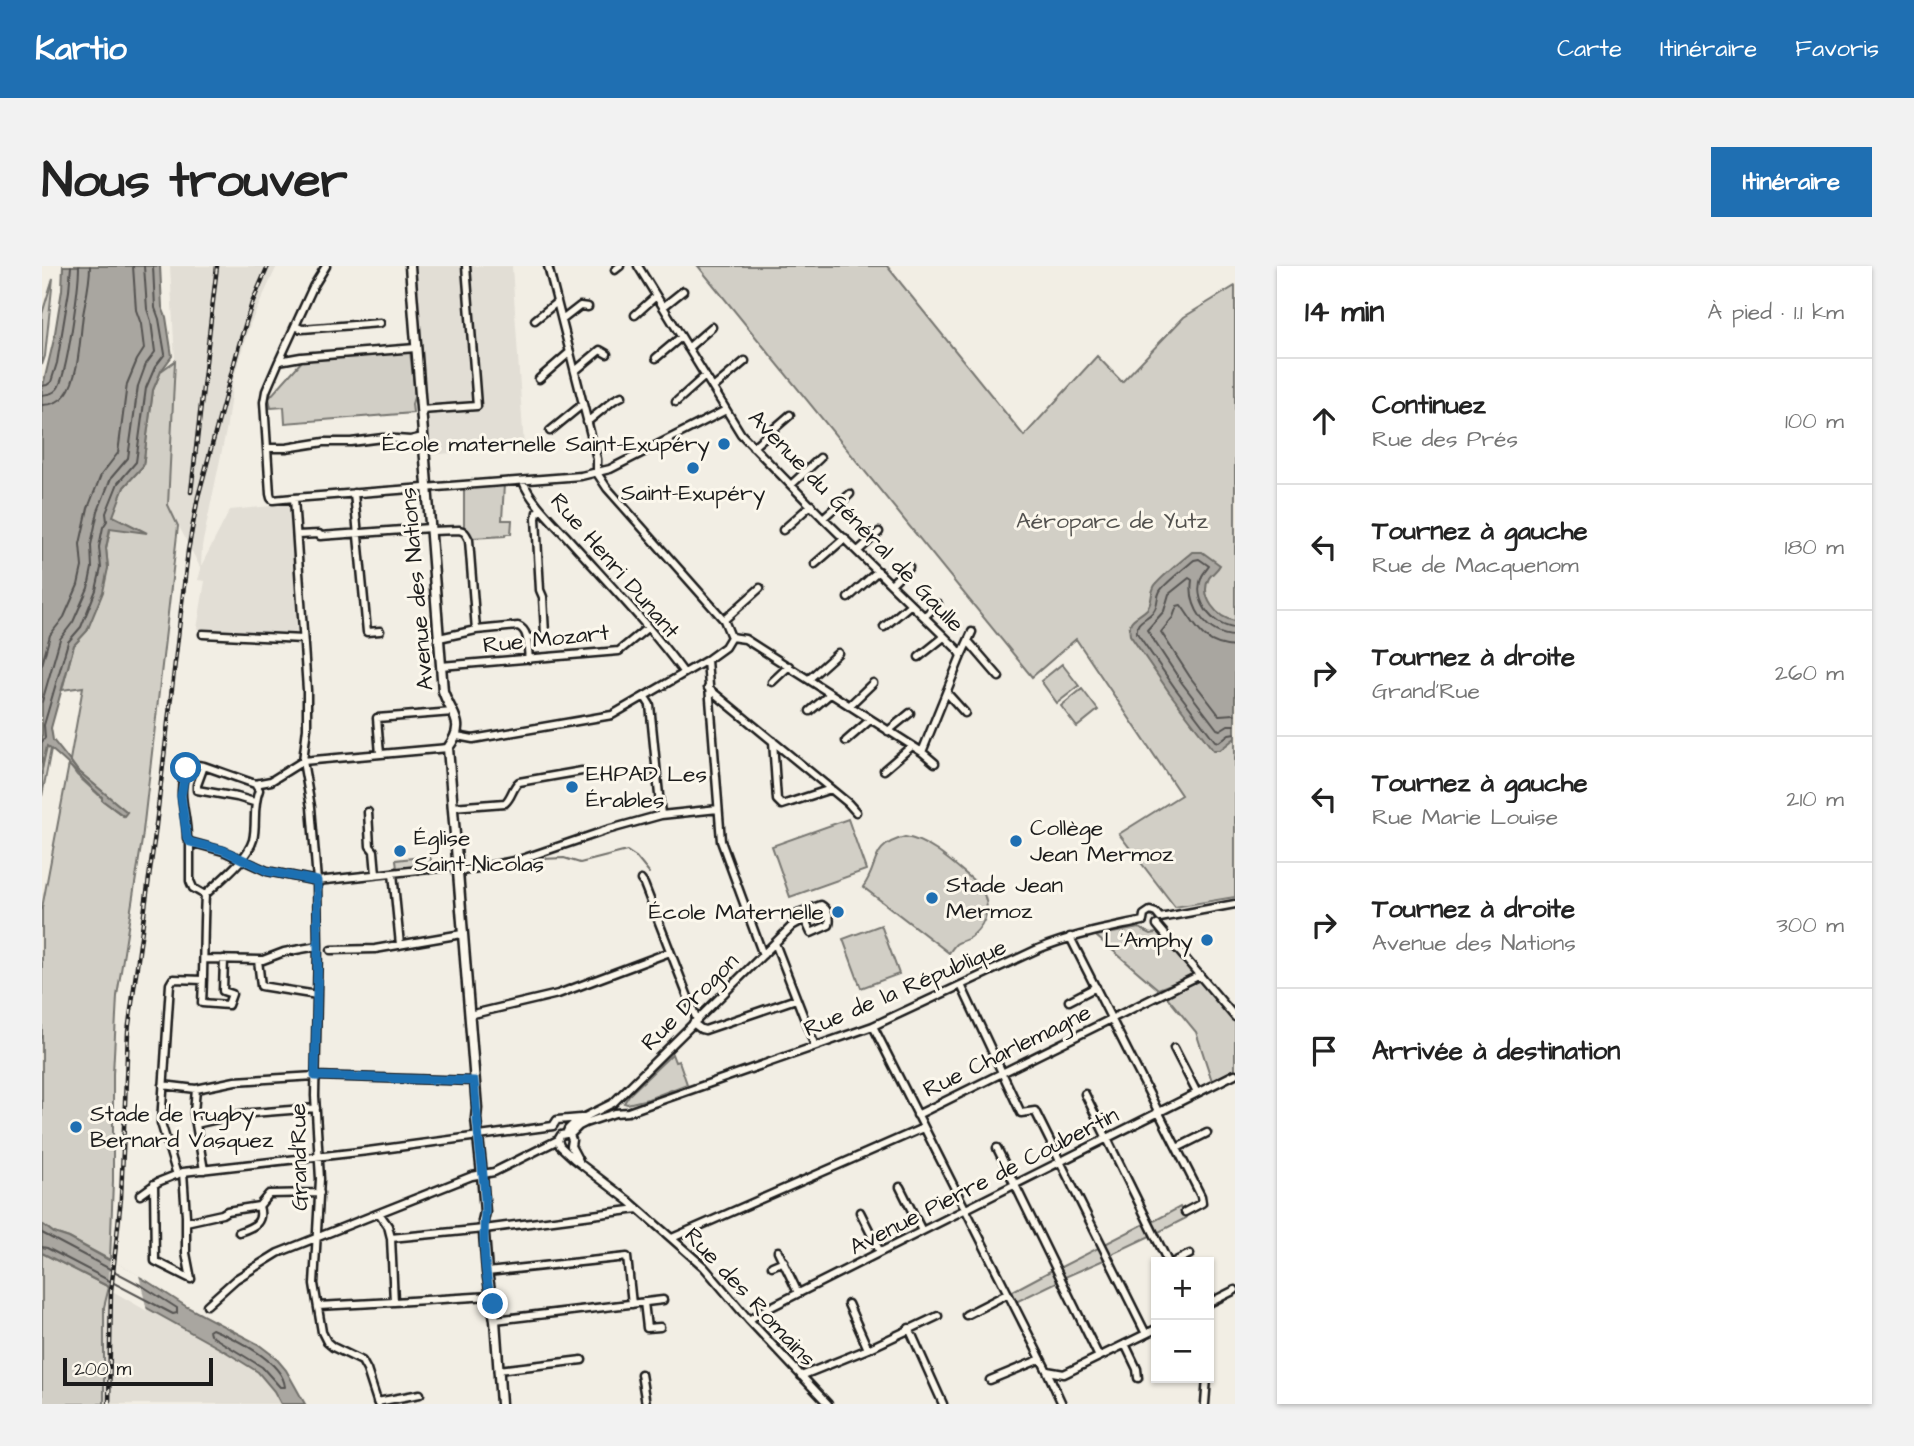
<!DOCTYPE html>
<html lang="fr">
<head>
<meta charset="utf-8">
<style>
  :root { --surface:#fff; --page:#f2f2f2; --text:#222; --muted:#767676; --line:#e0e0e0; --accent:#1f6fb2 }
  body { margin:0; font-family:"Architects Daughter",sans-serif; background:var(--page); color:var(--text) }
  .controls { position:absolute; right:21px; bottom:21px; display:grid; overflow:hidden; border-radius:0px; box-shadow:0 2px 5px #0004 }
  .controls button { width:63px; height:63px; display:grid; place-items:center; padding:0; border:0; border-bottom:2px solid var(--line); background:var(--surface); color:var(--text); font:35px sans-serif }
  .scale { position:absolute; left:21px; bottom:18px; width:150px; box-sizing:border-box; padding-left:7px; border:4px solid #1c1c1c; border-top:0; font-size:19px; line-height:24px; white-space:nowrap; color:#1c1c1c; -webkit-text-stroke:5px #fbf7ec; paint-order:stroke }
  .stop { position:absolute; width:21px; height:21px; margin:-16px; border:5px solid #1f6fb2; border-radius:50%; background:#fff }
  .stop.end { background:#1f6fb2; border-color:#fff; box-shadow:0 2px 7px #0008 }
  .list { margin:0; padding:0; list-style:none }
  h2 { display:flex; justify-content:space-between; align-items:center; height:91px; margin:0; padding:0 28px; font-size:30px }
  h2 small { font-size:23px; font-weight:400; color:var(--muted) }
  .list li { display:grid; grid-template-columns:46px 1fr auto; gap:21px; align-items:center; box-sizing:border-box; height:126px; padding:0 28px; border-top:2px solid var(--line) }
  .list b { display:block; font-size:26px; white-space:nowrap }
  .list p { margin:0; font-size:23px; white-space:nowrap; color:var(--muted) }
  .list em { font-size:23px; font-style:normal; color:var(--muted) }
  .icon { flex:none; width:38px; height:38px; fill:none; stroke:currentColor; stroke-width:2; stroke-linecap:round; stroke-linejoin:round }
  .map { position:relative; flex:none; width:1193px; height:1138px; overflow:hidden; border-radius:0px }
  header { display:flex; align-items:center; gap:42px; box-sizing:border-box; height:98px; padding:0 35px; background:var(--accent); color:#fff }
  header strong { font-size:33px }
  nav { display:flex; gap:38px; margin-inline-start:auto; font-size:24px }
  .intro { display:flex; align-items:center; justify-content:space-between; box-sizing:border-box; height:168px; padding:0 42px }
  h1 { margin:0; font-size:49px }
  .button { padding:18px 32px; border-radius:0px; background:var(--accent); color:#fff; font-size:24px; font-weight:700 }
  main { display:flex; gap:42px; padding:0 42px }
  aside { flex:1; background:var(--surface); border-radius:0px; box-shadow:0 2px 5px #0004 }
  .map>svg:first-child { display:block }
</style>
</head>
<body>
<header>
<strong>Kartio</strong>
<nav><a>Carte</a><a>Itinéraire</a><a>Favoris</a></nav>
</header>
<div class="intro"><h1>Nous trouver</h1><a class="button">Itinéraire</a></div>
<main>
<div class="map">
<svg width="1193" height="1138" viewBox="0 0 1193 1138">
  <rect width="100%" height="100%" fill="#f2eee4"/>
  <filter id="ink" filterUnits="userSpaceOnUse"><feTurbulence type="fractalNoise" baseFrequency=".0143" numOctaves="2"/><feDisplacementMap in="SourceGraphic" scale="14" xChannelSelector="R" yChannelSelector="G"/><feConvolveMatrix kernelMatrix="1 2 1 2 8 2 1 2 1" color-interpolation-filters="sRGB"/></filter>
  <g filter="url(#ink)">
    <path fill="#e2ded5" d="M128,0H235L208,58L191,114L184,165L160,280L159,300L188,244L249,238L255,369L155,363L163,315L156,314L159,303L126,239L133,95Z
      M371,0H470L482,181L387,189Z
      M67,1021L184,1086L216,1106L232,1125L239,1138H62V1041Z"/>
    <path fill="#d2cfc6" stroke="#777671" stroke-width="2" d="M656,0H845L982,170L1055,90L1080,116L1142,51L1193,20V631L1133,641L1077,568L1139,529L1034,373L990,411Z
      M11,12L3,90L0,99V48Z
      M368,85L373,128L370,138L371,147L243,157L242,141L229,142L227,132L260,95Z
      M133,95L126,239L136,260L100,574L75,730L71,808V915L68,994L27,972L12,967L0,958V642L27,498L35,509L60,532V534L81,550L85,546L35,504L28,494L41,421L20,424L32,379L45,365L66,302L64,282L69,261L102,266L70,250L82,221L101,200L111,124L119,105Z
      M462,218L460,254H470L469,268H464L463,270L430,272L422,260V222Z
      M1020,398L1037,420L1015,437L999,415Z
      M1040,423L1056,444L1035,461L1019,440Z
      M4,479L9,483L0,530V503Z
      M806,553L824,604L748,631L730,580Z
      M863,571C888,574 916,602 936,618C950,637 947,656 929,671C924,675 918,675 914,678C911,681 909,684 907,687L821,621C838,598 827,580 863,571Z
      M388,590L390,599L355,603L354,594Z
      M839,659L857,708L819,722L801,673Z
      M1097,662L1109,668L1119,666L1151,706L1150,710L1116,723L1054,670Z
      M1155,714L1160,715L1193,756V803L1170,815L1154,766L1125,731Z
      M630,788L633,796L637,795L645,818L606,833L585,838L582,837L587,829Z
      M1138,941L1144,952L1115,967L1110,956Z
      M1104,957L1110,969L1068,989L1063,978Z
      M1058,981L1064,993L1021,1012L1017,1002Z
      M0,987L67,1021L62,1041V1138H0Z
      M1012,1003L1017,1015L974,1036L969,1026Z"/>
    <path fill="#a9a6a0" stroke="#716f6b" stroke-width="2" d="M21,0H118L120,41L124,51L130,90L119,105L111,124L101,200L82,221L71,250L105,267L68,262L64,282L66,302L61,326L45,365L32,379L9,462L11,474L35,504L85,546L82,550L60,534V531C41,514 25,495 5,480L0,503V124L12,73L20,24Z
      M1150,286H1160L1178,299C1175,305 1170,307 1167,312C1157,331 1175,352 1193,355V472L1178,484H1171L1127,426L1088,369C1085,351 1095,353 1105,343C1111,336 1108,329 1112,321C1115,314 1142,293 1150,286Z
      M0,958L12,967L27,972L105,1015L145,1041L216,1078L233,1091L244,1104L263,1138H239L232,1125L216,1106L184,1086L67,1021L0,987Z"/>
    <path fill="#f2eee4" d="M68,993L97,1009L105,1045L67,1023Z"/>
    <g fill="none" stroke-linecap="round" stroke-linejoin="round">
      <path stroke="#545351" stroke-width="2" d="M0,120L5,119L9,116L15,97L27,25L29,0
        M0,129C6,128 11,128 15,123C25,112 37,19 37,0
        M0,139C9,139 18,136 24,128C37,112 38,70 41,49C44,32 48,17 48,0
        M1193,362C1169,360 1150,333 1160,310C1162,306 1165,303 1167,300L1157,293L1152,294C1145,300 1122,318 1118,325C1114,332 1117,339 1111,346C1104,354 1093,355 1095,367L1133,422L1173,475L1177,476L1187,468L1193,467
        M1193,370C1164,369 1146,341 1150,314L1147,312L1127,328L1122,345L1105,364L1140,417L1175,463L1178,464L1186,459H1193
        M1193,381C1160,379 1155,361 1139,339L1135,340L1131,351L1119,366L1148,411L1177,449L1193,448
        M0,399L8,369L22,351L36,319L40,301L38,278L46,242L59,209L76,187L85,118L95,94L102,83L99,58L94,44L91,0
        M0,436L18,373L31,356L46,322L50,302L49,279L56,245L69,212L86,192L96,120L104,98L113,86L109,55L105,43L102,0
        M0,476L3,472L2,459L26,376L39,361L54,324L59,302L57,281L61,261L65,255L64,247L76,217L94,196L104,122L113,101L123,88L117,53L113,42L111,0
        M0,967L102,1021L135,1042V1047L131,1048L5,982L0,981
        M170,1063C192,1072 241,1095 243,1121H238L220,1101L168,1069L167,1065Z"/>
      <path stroke="#716f6b" stroke-width="2" d="M500,593L522,592L538,597L585,585L594,591L607,607"/>
      <g stroke="#1c1c1c" stroke-width="11">
        <path id="minor" d="M506,0L555,193V207L565,222L682,354L689,371
          M596,0L699,168L781,252L915,383L919,390L880,486L893,497
          M573,4L578,0
          M621,41L641,25
          M593,49L614,30
          M493,54L515,36
          M520,54L538,40L546,41
          M253,60L260,63L338,57
          M646,82L670,61
          M614,92L639,71
          M237,95L271,21L284,0
          M533,105L558,84L565,88
          M497,113L528,86
          M671,122L703,95
          M634,136L663,110
          M379,144L435,140L424,0
          M545,156L572,134L580,130
          M508,165L541,138
          M711,181L748,149
          M225,182H244L282,176H309L341,172L368,174L381,171
          M481,215C487,233 511,256 524,270C564,315 607,359 642,407
          M749,219L778,192
          M312,227L325,366L338,365
          M252,232L231,234L229,232L228,228L222,136L224,125L237,95L259,91L374,82
          M781,252L808,228
          M741,264L769,239
          M389,265L417,264C423,265 424,268 427,274L434,364L397,372
          M255,269L277,268L278,270L388,262
          M816,285L837,266
          M773,298L803,272
          M849,318L867,301
          M806,332L836,305
          M882,351L896,338
          M682,354L718,322
          M842,361L869,338
          M434,364L476,360C488,365 485,381 487,393
          M161,368L261,373
          M689,371L703,373L880,486
          M485,372L500,371L503,368L501,331L498,324L494,252L495,246L499,243
          M926,375L957,411
          M919,390L930,366
          M877,391L902,371
          M665,394L679,575L721,689
          M399,400L577,385L605,362
          M767,413L796,387
          M730,416L747,400
          M666,422L806,537L814,546
          M905,427L923,447
          M603,431L608,439L619,549
          M807,440L831,417
          M768,445L788,428
          M846,465L868,447
          M415,470L431,473L570,449L665,394L683,381L689,371
          M731,475L735,534L740,539L789,523
          M804,475L828,454
          M338,488L335,452L411,446
          M143,496L146,499L148,498L162,500L213,518L229,515L261,495L406,482
          M146,499C133,529 145,544 145,572L148,576
          M162,500L155,519V524L195,531L212,536
          M842,504L870,480
          M410,541L463,537C470,531 470,522 477,516L540,505
          M326,546L328,580L332,585L334,608
          M148,576L181,585L225,605L275,615L415,600
          M148,576V615L151,622L163,629
          M415,606L477,594L565,564L619,549L676,543
          M351,607L358,679
          M599,614L602,618L655,754
          M163,629C161,665 162,701 160,737L186,739L190,728L181,725L182,693
          M163,629C178,614 205,594 211,574C215,557 210,543 217,524L213,518
          M1118,652L1193,638
          M1101,655L1102,649L1108,645L1114,647L1118,652
          M1115,659L1193,751
          M1028,671L1159,930L1160,937L1143,946
          M733,677L773,780
          M289,684L333,683L420,668
          M162,693L221,694L242,686L276,680
          M216,694L219,720L275,729
          M919,719L979,847L993,845L1104,1068
          M1027,735L1054,721
          M427,749L516,728L628,686
          M651,757L659,763L663,764L754,733
          M831,760L1005,1105L1022,1108L1114,1063
          M1132,782L1155,827
          M121,819L154,823L193,815L273,810L432,815
          M154,823L152,847L162,904
          M1043,828L1126,996
          M875,849L1158,709
          M154,858L198,848L274,842
          M528,869L537,860L543,857L573,847L586,846L600,841L831,760L996,683C1030,669 1065,663 1101,655
          M528,869L530,874L529,880L537,895
          M516,874L518,880L532,893L587,935L662,1001L707,1054L786,1138
          M955,882L1057,1091
          M1135,882L1165,867
          M141,906L144,950V987L149,1013
          M135,909L119,857L128,718L131,713L161,714
          M112,918L113,995L149,1013
          M858,921L880,965
          M98,929L116,916L141,906L326,885L511,860L515,854L539,852
          M818,946L838,986
          M337,947L346,960L349,972L352,1036L448,1030
          M144,956L180,948L185,945L217,940L227,928L278,927
          M197,966C212,961 222,957 217,940
          M349,972L442,963L596,943
          M630,972L881,862
          M736,985L756,1027
          M1132,996L1148,988
          M730,1000L742,995
          M445,1006L585,991L590,1038
          M602,1036L605,1062L618,1061
          M1167,1037L1193,1024
          M806,1038L826,1083
          M165,1039L194,1013L236,987L430,910L452,906L516,874L519,869L524,868L526,863L533,856L571,837L750,660L759,655L764,656L769,667L787,659C789,652 786,643 779,639L756,647L750,660
          M276,1040L352,1036
          M924,1049L965,1028
          M453,1054L621,1034
          M707,1054L719,1046L1193,808
          M867,1062L901,1138
          M1083,1078L1095,1103L1096,1112
          M456,1104L540,1094
          M1005,1105L1020,1138
          M599,1108L604,1138
          M759,1110L826,1083L896,1050
          M948,1114L999,1093
          M335,1136L378,1128
          M336,1138L325,1104L320,1095L291,1081L285,1076L280,1066L272,1018L278,913L273,830L276,680L275,615L269,541L261,495L265,462V424L252,232L539,210L568,203L684,144
          M1163,1138L1165,1112"/>
      </g>
      <g stroke="#1c1c1c" stroke-width="13">
        <path id="major" d="M368,0L401,425C410,451 425,456 406,482L435,842L434,852L440,908L443,946L441,955L445,1006L453,1054L459,1138"/>
      </g>
      <use href="#minor" stroke="#fbf7ec" stroke-width="6"/>
      <use href="#major" stroke="#fbf7ec" stroke-width="8"/>
      <g stroke="#1c1c1c" stroke-width="4.5">
        <path id="rail" d="M149,226L175,0
          M67,1138L69,1025L79,932L86,766L113,568L146,285L156,231L197,79L210,37L226,0"/>
      </g>
      <use href="#rail" stroke="#fbf7ec" stroke-width="2" stroke-dasharray="5" stroke-linecap="butt"/>
    </g>
  </g>
  <g fill="none" stroke-linecap="round" stroke-linejoin="round" filter="url(#ink)">
    <path stroke="#1f6fb2" stroke-width="9" d="M144,502L139,530L145,572L148,576L181,584L225,605L275,615L276,684L273,810L432,815C434,835 435,855 437,875C439,898 444,922 443,946C441,975 442,1010 451,1038"/>
  </g>
  <g fill="#1f6fb2" stroke="#fbf7ec" stroke-width="2.5">
    <circle cx="682" cy="178" r="7"/>
    <circle cx="651" cy="202" r="7"/>
    <circle cx="530" cy="521" r="7"/>
    <circle cx="974" cy="575" r="7"/>
    <circle cx="358" cy="585" r="7"/>
    <circle cx="890" cy="632" r="7"/>
    <circle cx="796" cy="646" r="7"/>
    <circle cx="1165" cy="674" r="7"/>
    <circle cx="34" cy="861" r="7"/>
  </g>
  <g text-anchor="middle" dominant-baseline="central" stroke-width="6" stroke-linejoin="round" paint-order="stroke">
    <g font-size="23" fill="#1c1c1c" stroke="#fbf7ec" text-anchor="start">
      <text x="668" y="178" text-anchor="end">École maternelle Saint-Exupéry</text>
      <text x="651" y="227" text-anchor="middle">Saint-Exupéry</text>
      <text x="544" y="508">EHPAD Les<tspan x="544" dy="26">Érables</tspan></text>
      <text x="988" y="562">Collège<tspan x="988" dy="26">Jean Mermoz</tspan></text>
      <text x="372" y="572">Église<tspan x="372" dy="26">Saint-Nicolas</tspan></text>
      <text x="904" y="619">Stade Jean<tspan x="904" dy="26">Mermoz</tspan></text>
      <text x="782" y="646" text-anchor="end">École Maternelle</text>
      <text x="1151" y="674" text-anchor="end">L'Amphy</text>
      <text x="48" y="848">Stade de rugby<tspan x="48" dy="26">Bernard Vasquez</tspan></text>
    </g>
    <g font-size="23" fill="#1c1c1c" stroke="#fbf7ec">
      <text transform="translate(814 255) rotate(46)">Avenue du Général de Gaulle</text>
      <text transform="translate(573 300) rotate(49)">Rue Henri Dunant</text>
      <text transform="translate(375 323) rotate(-95)">Avenue des Nations</text>
      <text transform="translate(504 373) rotate(-6)">Rue Mozart</text>
      <text transform="translate(863 722) rotate(-23)">Rue de la République</text>
      <text transform="translate(648 736) rotate(-45)">Rue Drogon</text>
      <text transform="translate(965 785) rotate(-26)">Rue Charlemagne</text>
      <text transform="translate(257 891) rotate(-91)">Grand'Rue</text>
      <text transform="translate(942 915) rotate(-27)">Avenue Pierre de Coubertin</text>
      <text transform="translate(708 1031) rotate(47)">Rue des Romains</text>
    </g>
    <g font-size="23" fill="#53524f" stroke="#fbf7ec">
      <text x="1070" y="255">Aéroparc de Yutz</text>
    </g>
  </g>
</svg>
<div class="controls">
<button>+</button>
<button>−</button>
</div>
<div class="scale">200 m</div>
<div class="stop" style="left:144px;top:502px"></div>
<div class="stop end" style="left:451px;top:1038px"></div>
</div>
<aside>
<h2>14 min<small>À pied · 1.1 km</small></h2>
<ul class="list">
<li><svg class="icon" aria-label="ahead" viewBox="0 0 24 24"><path d="M12 20V5M6 11l6-6 6 6"/></svg><div><b>Continuez</b><p>Rue des Prés</p></div><em>100 m</em></li>
<li><svg class="icon" aria-label="left" viewBox="0 0 24 24"><path d="M17 20v-9H6M10 6l-5 5 5 5"/></svg><div><b>Tournez à gauche</b><p>Rue de Macquenom</p></div><em>180 m</em></li>
<li><svg class="icon" aria-label="right" viewBox="0 0 24 24"><path d="M7 20v-9h11M14 6l5 5-5 5"/></svg><div><b>Tournez à droite</b><p>Grand'Rue</p></div><em>260 m</em></li>
<li><svg class="icon" aria-label="left" viewBox="0 0 24 24"><path d="M17 20v-9H6M10 6l-5 5 5 5"/></svg><div><b>Tournez à gauche</b><p>Rue Marie Louise</p></div><em>210 m</em></li>
<li><svg class="icon" aria-label="right" viewBox="0 0 24 24"><path d="M7 20v-9h11M14 6l5 5-5 5"/></svg><div><b>Tournez à droite</b><p>Avenue des Nations</p></div><em>300 m</em></li>
<li><svg class="icon" aria-label="arrive" viewBox="0 0 24 24"><path d="M6 21V4h12l-3 4 3 4H6"/></svg><div><b>Arrivée à destination</b></div></li>
</ul>
</aside>
</main>
</body>
</html>
